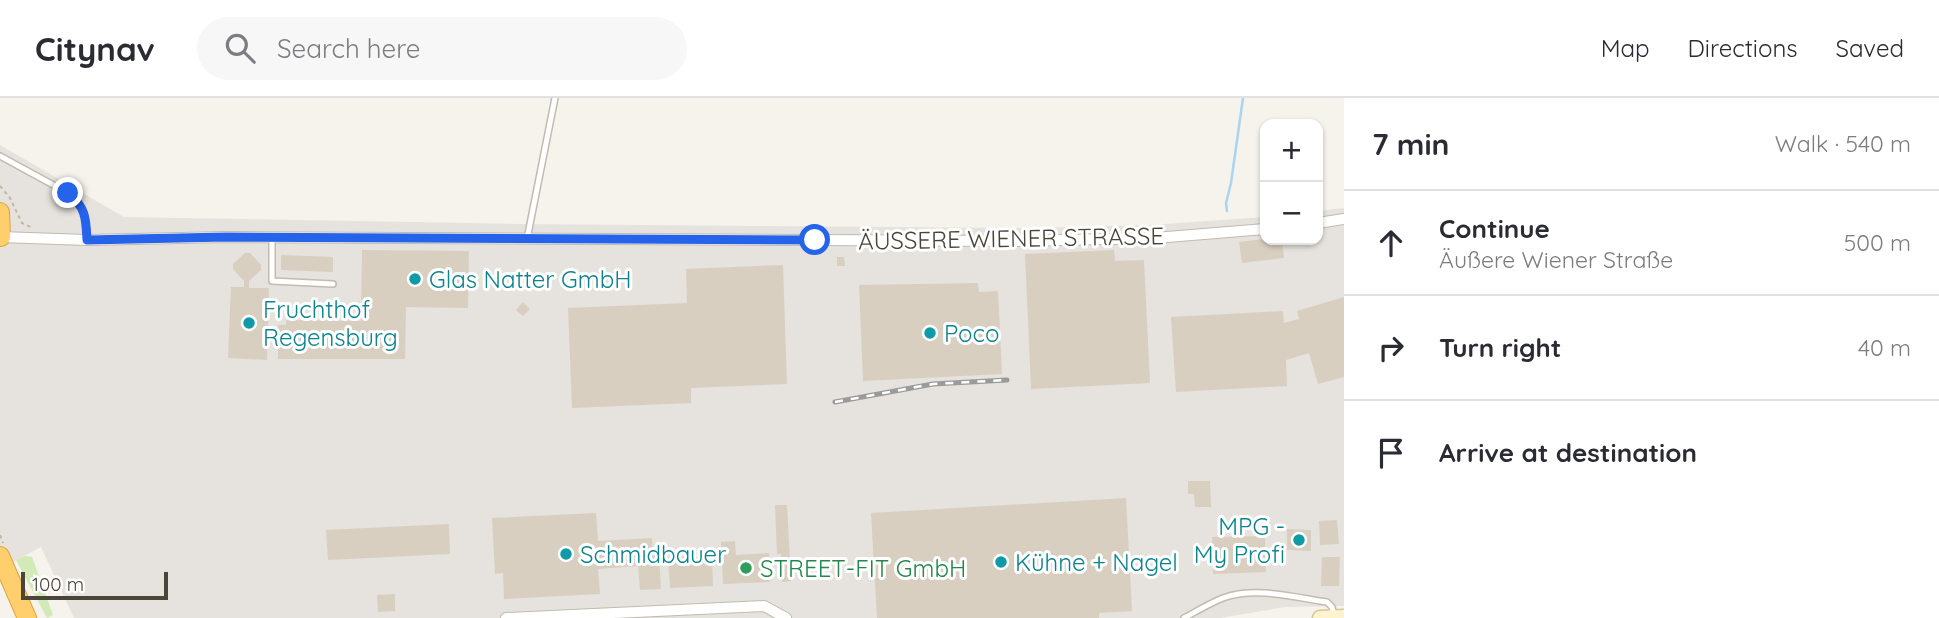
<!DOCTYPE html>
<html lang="en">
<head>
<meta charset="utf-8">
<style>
  :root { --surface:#fff; --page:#f7f7f7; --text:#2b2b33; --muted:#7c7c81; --line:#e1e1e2 }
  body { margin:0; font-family:Quicksand,sans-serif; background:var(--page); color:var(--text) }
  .controls { position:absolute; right:21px; top:21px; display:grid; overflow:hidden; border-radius:14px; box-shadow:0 2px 5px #0004 }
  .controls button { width:63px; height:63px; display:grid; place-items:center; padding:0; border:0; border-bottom:2px solid var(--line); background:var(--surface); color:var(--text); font:35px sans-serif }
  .scale { position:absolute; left:21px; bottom:18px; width:147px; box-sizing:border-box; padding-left:7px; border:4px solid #4b4439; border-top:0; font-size:19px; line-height:24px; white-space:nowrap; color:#4b4439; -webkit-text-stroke:5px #fff; paint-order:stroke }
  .stop { position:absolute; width:21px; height:21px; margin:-16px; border:5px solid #2563eb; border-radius:50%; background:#fff }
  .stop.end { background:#2563eb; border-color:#fff; box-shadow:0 2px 7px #0008 }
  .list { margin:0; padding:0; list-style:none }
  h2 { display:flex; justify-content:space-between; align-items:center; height:91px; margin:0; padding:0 28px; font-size:30px }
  h2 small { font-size:23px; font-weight:400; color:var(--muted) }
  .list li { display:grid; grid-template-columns:46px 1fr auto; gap:21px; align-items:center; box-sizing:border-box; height:105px; padding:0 28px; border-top:2px solid var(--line) }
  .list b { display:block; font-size:26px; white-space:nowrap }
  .list p { margin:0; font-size:23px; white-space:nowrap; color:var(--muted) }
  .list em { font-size:23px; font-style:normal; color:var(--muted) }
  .icon { flex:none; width:38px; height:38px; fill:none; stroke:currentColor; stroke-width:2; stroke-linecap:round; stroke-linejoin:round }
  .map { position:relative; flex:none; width:1344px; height:520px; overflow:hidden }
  header { display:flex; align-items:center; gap:42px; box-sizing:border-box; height:98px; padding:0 35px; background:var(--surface); border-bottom:2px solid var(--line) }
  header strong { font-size:33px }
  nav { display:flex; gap:38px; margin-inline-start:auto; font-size:24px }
  .search { width:490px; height:63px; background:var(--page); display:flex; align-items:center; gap:18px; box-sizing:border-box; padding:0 24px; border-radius:38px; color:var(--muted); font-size:26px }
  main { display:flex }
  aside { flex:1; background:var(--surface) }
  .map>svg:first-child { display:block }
</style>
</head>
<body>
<header>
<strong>Citynav</strong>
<div class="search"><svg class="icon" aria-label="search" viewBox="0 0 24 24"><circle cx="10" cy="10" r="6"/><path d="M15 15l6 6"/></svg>Search here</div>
<nav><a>Map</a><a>Directions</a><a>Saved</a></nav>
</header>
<main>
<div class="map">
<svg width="1344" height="520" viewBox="0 0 1344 520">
  <rect width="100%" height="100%" fill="#f6f3ec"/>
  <path fill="#e6e2dd" d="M0,47L124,119L520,126L1032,130L1149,127L1265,119V142H1318V113L1344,110V508L1285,509L1220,520H74L41,449L0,471Z"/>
  <path fill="#d2eab5" d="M25,458L32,459L53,517L47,520L16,462Z"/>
  <path fill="#e5e3e0" d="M767,484L768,502L736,504L735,486Z"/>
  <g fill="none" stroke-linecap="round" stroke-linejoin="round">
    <path stroke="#a9d4f2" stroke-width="2.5" d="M1227,113L1226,105L1231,85L1243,0"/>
  </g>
  <path fill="#d8cfc1" d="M1265,141L1282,142L1284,160L1242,165L1239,144Z
    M362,152L469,153L468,210L406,209L405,261H278V227H286V222L361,223Z
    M1114,152L1115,163L1144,162L1150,285L1031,291L1025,156Z
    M245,155H250L261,167V172L249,183V190H269L267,262L228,260L231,189H244V183L233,171V166Z
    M281,157L333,159V174L281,172Z
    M837,159H844L845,168H837Z
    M783,167L787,286L691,290V305L572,310L568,210L687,205L686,171Z
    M978,185L979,194L998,193L1002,276L863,283L859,187Z
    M1344,199V279L1318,286L1309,255L1286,262L1287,288L1176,294L1171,219L1283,213L1284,225L1299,221L1297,213Z
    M523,204L530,211L523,218L516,212Z
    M1188,383H1210L1211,409H1195L1194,396H1188Z
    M1126,400L1132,513L1099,515V520H877L871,415Z
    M775,407H787L791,483L782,484L781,456H777Z
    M596,415L598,443L652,440L653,457L659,456L661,491L640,492L638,468L598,471L600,496L504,501L503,475L495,476L492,420Z
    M1337,422L1339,446L1320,447L1319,423Z
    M449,426L450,456L328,462L326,432Z
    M1287,431L1311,432V453L1287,452Z
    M1265,438L1266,474L1213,476L1212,439Z
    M735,443L736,457L769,455L770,484L723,486L721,444Z
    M712,458L713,488L670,490L668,460Z
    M1322,459H1340L1339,488H1321Z
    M395,496V513L378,514L377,497Z"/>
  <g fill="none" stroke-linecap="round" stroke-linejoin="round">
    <g stroke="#c2bbae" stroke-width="8">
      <path id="lane" d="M0,58L68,95C86,109 86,121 87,142
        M272,140V183L333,186
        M527,141L555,0
        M1184,520C1197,513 1210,505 1223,500C1253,489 1290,498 1320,503L1327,504L1332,509L1334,517"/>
    </g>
    <g stroke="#c2bbae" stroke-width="12">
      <path id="street" d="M1318,125L1344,121
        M0,139L87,142L226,139L1012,143L1155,140L1265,131
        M506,520L764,508L786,520"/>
    </g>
    <g stroke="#d6c79b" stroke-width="17">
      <path id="secondary" d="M1320,520L1344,519"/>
    </g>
    <g stroke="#e0a43c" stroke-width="20">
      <path id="highway" d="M0,114L1,139
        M0,458L27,520"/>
    </g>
    <path stroke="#c4b79f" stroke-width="2" stroke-dasharray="3.5 3.5" stroke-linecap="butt" d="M0,88L10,100L22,125L33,130
      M0,437L3,445"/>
    <use href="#lane" stroke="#fff" stroke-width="5"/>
    <use href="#street" stroke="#fff" stroke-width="10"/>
    <use href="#secondary" stroke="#fff3cd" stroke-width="14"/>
    <use href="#highway" stroke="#ffcf6e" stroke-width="18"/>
    <g stroke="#9a9a9a" stroke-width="5">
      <path id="rail" d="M835,304L933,286L1007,282"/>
    </g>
    <use href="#rail" stroke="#fff" stroke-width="2.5" stroke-dasharray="8" stroke-linecap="butt"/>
  </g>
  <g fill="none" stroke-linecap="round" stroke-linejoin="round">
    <path stroke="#2563eb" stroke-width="9" d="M68,95C86,109 86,121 87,142L226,139L815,142"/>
  </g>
  <g fill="#0f9aa8" stroke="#fff" stroke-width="2.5">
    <circle cx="415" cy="181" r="7"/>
    <circle cx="249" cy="225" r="7"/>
    <circle cx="930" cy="235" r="7"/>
    <circle cx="1299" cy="442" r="7"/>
    <circle cx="566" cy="456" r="7"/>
    <circle cx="1001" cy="464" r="7"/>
  </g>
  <circle fill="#2e9e5b" stroke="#fff" stroke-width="2.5" cx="746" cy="470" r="7"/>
  <g text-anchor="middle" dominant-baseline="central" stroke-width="6" stroke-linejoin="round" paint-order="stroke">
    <g font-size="24" fill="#4b4439" stroke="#fff">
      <text transform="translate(1011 140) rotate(-1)">ÄUSSERE WIENER STRASSE</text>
    </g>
    <g font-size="24" fill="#0d838f" stroke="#fff" text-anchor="start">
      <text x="429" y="181">Glas Natter GmbH</text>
      <text x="263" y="211">Fruchthof<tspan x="263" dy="28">Regensburg</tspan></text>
      <text x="944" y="235">Poco</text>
      <text x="1285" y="428" text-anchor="end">MPG -<tspan x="1285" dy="28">My Profi</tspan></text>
      <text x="580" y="456">Schmidbauer</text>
      <text x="1015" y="464">Kühne + Nagel</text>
    </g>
    <g font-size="24" fill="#27864d" stroke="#fff" text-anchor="start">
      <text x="760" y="470">STREET-FIT GmbH</text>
    </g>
  </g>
</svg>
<div class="controls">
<button>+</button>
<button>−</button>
</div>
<div class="scale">100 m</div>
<div class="stop" style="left:815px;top:142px"></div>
<div class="stop end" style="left:68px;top:95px"></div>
</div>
<aside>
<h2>7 min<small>Walk · 540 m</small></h2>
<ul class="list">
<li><svg class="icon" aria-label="ahead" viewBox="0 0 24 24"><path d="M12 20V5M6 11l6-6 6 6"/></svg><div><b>Continue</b><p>Äußere Wiener Straße</p></div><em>500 m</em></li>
<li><svg class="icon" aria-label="right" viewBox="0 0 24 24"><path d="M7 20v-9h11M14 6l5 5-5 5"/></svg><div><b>Turn right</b></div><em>40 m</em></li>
<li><svg class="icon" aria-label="arrive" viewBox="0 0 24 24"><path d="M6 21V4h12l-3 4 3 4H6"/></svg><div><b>Arrive at destination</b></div></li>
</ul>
</aside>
</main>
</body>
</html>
